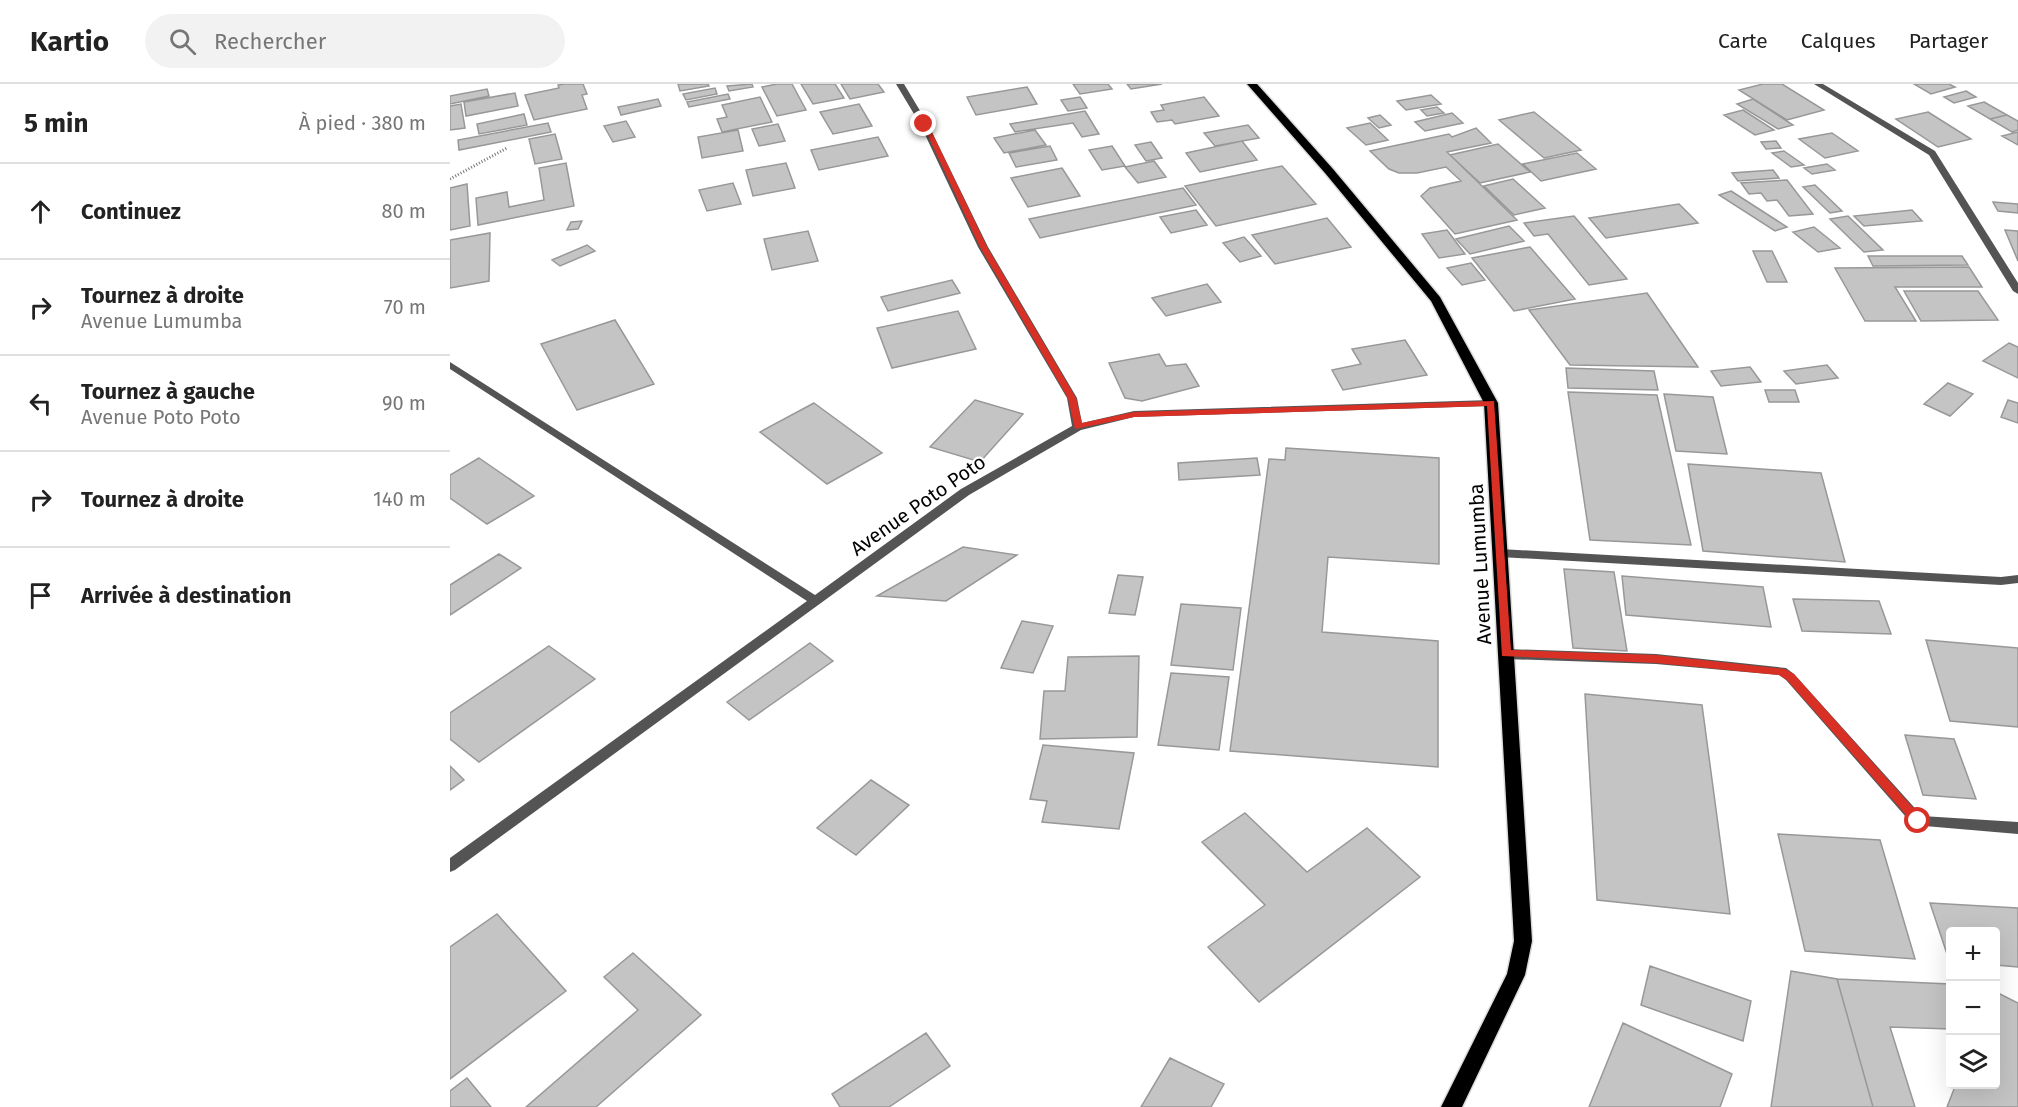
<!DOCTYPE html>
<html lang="fr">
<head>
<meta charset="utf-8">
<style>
  :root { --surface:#fff; --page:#f2f2f2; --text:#222; --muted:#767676; --line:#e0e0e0 }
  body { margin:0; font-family:"Fira Sans",sans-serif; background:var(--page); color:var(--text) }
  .controls { position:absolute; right:18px; bottom:18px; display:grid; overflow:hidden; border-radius:6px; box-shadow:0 6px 24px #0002 }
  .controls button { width:54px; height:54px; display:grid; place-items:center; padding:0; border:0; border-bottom:2px solid var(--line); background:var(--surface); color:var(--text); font:30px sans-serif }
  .stop { position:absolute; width:18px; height:18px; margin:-14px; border:4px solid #d93025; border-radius:50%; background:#fff }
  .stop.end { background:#d93025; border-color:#fff; box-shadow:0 2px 6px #0008 }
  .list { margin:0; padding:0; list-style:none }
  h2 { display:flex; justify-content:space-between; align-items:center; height:78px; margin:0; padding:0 24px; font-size:26px }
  h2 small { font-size:20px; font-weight:400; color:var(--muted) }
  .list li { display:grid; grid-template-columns:39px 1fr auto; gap:18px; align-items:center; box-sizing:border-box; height:96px; padding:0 24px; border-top:2px solid var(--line) }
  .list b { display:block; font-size:22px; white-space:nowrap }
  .list p { margin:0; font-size:20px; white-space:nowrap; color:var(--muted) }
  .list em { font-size:20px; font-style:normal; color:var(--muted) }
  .icon { flex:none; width:33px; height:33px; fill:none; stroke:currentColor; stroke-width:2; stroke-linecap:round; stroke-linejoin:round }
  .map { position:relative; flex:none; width:1568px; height:1023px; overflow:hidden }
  header { display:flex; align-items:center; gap:36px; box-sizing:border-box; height:84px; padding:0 30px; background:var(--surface); border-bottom:2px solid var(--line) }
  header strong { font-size:28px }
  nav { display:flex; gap:33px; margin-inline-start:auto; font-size:21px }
  .search { width:420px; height:54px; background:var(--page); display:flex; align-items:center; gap:15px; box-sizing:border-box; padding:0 21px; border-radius:33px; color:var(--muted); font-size:22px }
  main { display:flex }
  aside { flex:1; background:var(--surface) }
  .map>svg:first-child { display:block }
</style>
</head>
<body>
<header>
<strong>Kartio</strong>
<div class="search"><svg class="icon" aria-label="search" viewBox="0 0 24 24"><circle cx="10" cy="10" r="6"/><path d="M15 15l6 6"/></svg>Rechercher</div>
<nav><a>Carte</a><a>Calques</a><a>Partager</a></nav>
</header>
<main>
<aside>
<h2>5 min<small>À pied · 380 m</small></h2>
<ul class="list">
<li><svg class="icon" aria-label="ahead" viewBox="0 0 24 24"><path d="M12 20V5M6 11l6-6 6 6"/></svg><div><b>Continuez</b></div><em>80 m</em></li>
<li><svg class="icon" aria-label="right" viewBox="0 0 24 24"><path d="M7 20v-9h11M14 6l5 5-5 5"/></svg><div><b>Tournez à droite</b><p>Avenue Lumumba</p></div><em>70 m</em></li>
<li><svg class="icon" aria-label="left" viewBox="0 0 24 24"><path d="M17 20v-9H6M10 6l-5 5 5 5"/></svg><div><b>Tournez à gauche</b><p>Avenue Poto Poto</p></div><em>90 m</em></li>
<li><svg class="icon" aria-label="right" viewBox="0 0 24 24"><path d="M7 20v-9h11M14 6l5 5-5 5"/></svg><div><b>Tournez à droite</b></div><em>140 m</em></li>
<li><svg class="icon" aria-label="arrive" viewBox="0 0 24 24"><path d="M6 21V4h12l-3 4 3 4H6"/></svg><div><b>Arrivée à destination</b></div></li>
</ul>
</aside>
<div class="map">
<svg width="1568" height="1023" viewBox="0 0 1568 1023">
  <rect width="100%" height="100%" fill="#fff"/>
  <path fill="#c4c4c4" stroke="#989898" stroke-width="1.5" d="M133,0L137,10L132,11L137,25L84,36L75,11L109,4L108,1L115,0Z
    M228,0H258L259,2L230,7Z
    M302,0L303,3L279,7L277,2Z
    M327,0H342L356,26L327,32L312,3Z
    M351,0H385L394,14L363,20Z
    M391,0H428L434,8L400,15Z
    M623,0H658L662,5L630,10Z
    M677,0H712L681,5Z
    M1313,0H1332L1374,26L1337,36L1289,6Z
    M1464,0H1499L1505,3L1481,10Z
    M577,3L587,20L526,31L517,13Z
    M265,4L267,10L236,16L233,10Z
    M37,5L39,12L0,20V12Z
    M1516,7L1526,13L1504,19L1494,13Z
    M65,9L68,22L16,32L14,18Z
    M278,10L280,15L239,23L237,18Z
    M981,11L991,20L956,26L947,17Z
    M310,13L322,38L272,48L267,35L277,33L272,21Z
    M630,13L637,24L618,27L611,16Z
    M754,13L769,32L725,40L722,36L707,38L701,28L714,26L711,21Z
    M208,15L211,22L171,31L168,23Z
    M1303,15L1343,41L1328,45L1287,20Z
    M1534,18L1557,31L1540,35L1518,22Z
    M11,20L15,44L0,46V22Z
    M409,20L422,42L383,50L370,28Z
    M987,23L994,29L977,32L971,26Z
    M1293,26L1324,46L1305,51L1274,31Z
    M635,27L649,50L632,53L623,39L565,48L560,40Z
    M1084,28L1131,66L1094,74L1049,36Z
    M1478,28L1521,55L1488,63L1446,35Z
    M1002,29L1013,39L975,47L965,38Z
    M74,30L77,41L29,50L27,40Z
    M930,31L941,41L929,44L918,34Z
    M1557,31L1568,37V46L1562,48L1540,35Z
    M176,37L185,53L163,58L154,42Z
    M98,39L101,48L9,66L8,56Z
    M920,39L938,56L916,61L897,44Z
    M328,40L335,57L309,62L302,45Z
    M798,41L809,54L765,62L754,49Z
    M1026,44L1041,59L997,68L1067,136L1005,150L971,112L980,104L1011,97L996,83L967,89H949L939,85L920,67L999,50L1002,53Z
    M288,46L293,67L252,74L248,53Z
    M585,46L596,61L554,69L544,54Z
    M1568,48V61L1552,52Z
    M1382,49L1408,67L1375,74L1349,55Z
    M105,50L112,75L85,80L79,55Z
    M428,53L438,72L369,86L361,66Z
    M792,57L807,76L750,88L736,69Z
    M1326,57L1331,64L1316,65L1311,58Z
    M701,58L712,74L696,77L685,61Z
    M1048,60L1080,88L1030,99L1000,71Z
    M600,62L607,76L566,83L559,69Z
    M662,62L675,82L652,86L639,66Z
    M1334,67L1354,81L1341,83L1322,69Z
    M1127,69L1146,85L1091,97L1073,80Z
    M704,77L716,93L688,99L675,83Z
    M116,79L124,122L28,141L26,114L57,108L59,123L94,116L89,84Z
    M336,79L345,104L303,112L296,86Z
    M1377,80L1385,86L1362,90L1354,84Z
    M832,82L866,120L766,142L735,102Z
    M612,84L630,112L578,123L561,94Z
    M1323,86L1329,94L1288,97L1282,89Z
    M1063,95L1095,124L1064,131L1034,102Z
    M1337,96L1363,130L1339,132L1327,116L1317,117L1311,109L1299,110L1291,99Z
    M283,99L291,120L257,127L249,106Z
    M17,100L20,142L0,146V104Z
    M1365,101L1392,127L1380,129L1353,103Z
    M733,104L746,121L590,154L579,135Z
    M1281,107L1337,143L1325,147L1269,111Z
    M1543,118L1568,120V129L1548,127Z
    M1229,120L1248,139L1156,154L1139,134Z
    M746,126L757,141L721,149L710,133Z
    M1462,126L1472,137L1414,142L1404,132Z
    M1124,132L1177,195L1139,201L1098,150L1084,152L1074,139Z
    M1398,132L1433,166L1414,168L1380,135Z
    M877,134L901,163L825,180L802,151Z
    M132,137L128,145L117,146L121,138Z
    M1059,142L1074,157L1020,170L1006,155Z
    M1364,143L1390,164L1368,168L1343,148Z
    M997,146L1015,170L989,174L972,150Z
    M1555,146L1568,147V177Z
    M358,147L368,177L322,186L314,155Z
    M40,149L39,197L0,204V156Z
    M794,153L811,172L790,178L773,159Z
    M137,161L145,167L110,182L102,176Z
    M1080,163L1125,215L1064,227L1022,174Z
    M1303,167H1322L1337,198H1317Z
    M1418,172H1512L1518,181L1423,182Z
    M1021,179L1035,196L1012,201L997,184Z
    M1519,183L1532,203H1445L1466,237H1415L1385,184Z
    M502,196L510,209L438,227L431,213Z
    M757,200L771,218L716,232L702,214Z
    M1454,207H1528L1548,236L1471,237Z
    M1197,209L1248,283L1120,281L1079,226Z
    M508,227L526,265L442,284L427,244Z
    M165,236L204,300L127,326L91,260Z
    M955,256L977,291L893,306L882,286L911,280L902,265Z
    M1559,259L1568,263V294L1533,277Z
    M709,270L716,282L736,280L749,302L692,317L675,314L659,279Z
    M1377,281L1388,294L1346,300L1334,287Z
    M1300,283L1311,298L1271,302L1261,287Z
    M1116,284L1204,287L1208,306L1118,304Z
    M1498,299L1523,310L1500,332L1474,320Z
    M1315,306H1345L1349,318H1319Z
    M1118,308L1207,311L1241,461L1140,456Z
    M1214,310L1263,313L1277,370L1226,367Z
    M525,316L573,330L530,378L480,363Z
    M1558,316L1568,319V339L1551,333Z
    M364,319L432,369L377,400L310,348Z
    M836,364L989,374V480L878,473L872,548L988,557V683L780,667L819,375L835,376Z
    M29,374L84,412L37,440L0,414V391Z
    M807,374L810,391L729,396L728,379Z
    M1238,380L1371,389L1395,478L1253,467Z
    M513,463L567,471L496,517L427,512Z
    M49,470L71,484L0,531V501Z
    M1114,485L1164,488L1177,567L1123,564Z
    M668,491L693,493L685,531L659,529Z
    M1172,492L1313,503L1321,543L1176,531Z
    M1343,515L1429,517L1441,550L1352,547Z
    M731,520L791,524L783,586L721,581Z
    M572,537L603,542L583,589L551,584Z
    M1476,556L1568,564V643L1500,637Z
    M360,559L383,577L299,636L277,618Z
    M99,562L145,595L29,678L0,655V629Z
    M689,572L687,653L590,655L594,607H615L618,573Z
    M721,589L779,593L769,666L708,661Z
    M1135,610L1252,621L1280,830L1147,816Z
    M1455,651L1504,655L1526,715L1473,711Z
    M593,661L684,669L669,745L592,738L597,717L580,715Z
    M0,682L14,696L0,706Z
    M421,696L459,721L406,771L367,744Z
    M795,729L857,788L917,744L970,793L809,918L758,863L815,821L752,758Z
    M1328,750L1430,756L1465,875L1355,867Z
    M1480,819L1568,824V883L1546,881V848H1500V879Z
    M47,830L116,907L0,995V863Z
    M183,869L251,931L146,1023H76L188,926L154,893Z
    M1200,882L1301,917L1293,957L1191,921Z
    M1341,887L1387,895L1423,1023H1321Z
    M1387,895L1500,900V945L1440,943L1465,1023H1423Z
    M1546,908L1568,919V1023H1497L1506,1000H1546Z
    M1173,939L1282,990L1270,1023H1139Z
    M476,949L500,982L439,1023H390L382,1010Z
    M720,974L774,1000L761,1023H691Z
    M17,994L41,1023H0V1007Z"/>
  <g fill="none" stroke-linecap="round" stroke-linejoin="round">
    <g stroke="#dbdbdb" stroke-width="3">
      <path id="primary" d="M797,0H807L883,85L990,213L1048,319L1082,857L1075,891L1012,1023H991L1057,890L1064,857L1034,319L981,217L875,89Z"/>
    </g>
    <path stroke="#767676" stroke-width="3" stroke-dasharray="1 2" stroke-linecap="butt" d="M0,95L57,64"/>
    <path fill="#545454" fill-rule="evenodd" d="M1056,565L1206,570L1336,584L1344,590L1472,732L1568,738V750L1463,741L1336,596L1329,591L1206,580L1056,575L1052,573L1050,570L1052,567Z"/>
    <path fill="#545454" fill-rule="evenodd" d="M446,0H454L478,40L538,163L627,314L632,339L684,327L1041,316L1046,319L1041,322L684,333L631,346L519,411L5,786L0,788V774L357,517L0,285V278L365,511L511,405L622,342L617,314L528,163L470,40Z
      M1364,0H1373L1485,67L1568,199V210L1563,207L1479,71Z
      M1050,465L1551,493L1568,491V499L1551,501L1050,473L1044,469Z"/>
    <use href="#primary" fill="#000" fill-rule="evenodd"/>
  </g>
  <path fill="#d93025" d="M472,39L478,40L537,163L626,314L632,339L684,328L1044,317L1061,566L1206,571L1335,585L1344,590L1472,734V740H1464L1337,596L1329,591L1206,579L1052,572L1037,322L684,333L625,345L618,314L530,163Z"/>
  <g text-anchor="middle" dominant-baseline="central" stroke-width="4.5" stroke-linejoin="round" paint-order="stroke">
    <g font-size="20" fill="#000" stroke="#fff">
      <text transform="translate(468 421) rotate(-35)">Avenue Poto Poto</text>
      <text transform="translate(1030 480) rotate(-93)">Avenue Lumumba</text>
    </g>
  </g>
</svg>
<div class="controls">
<button>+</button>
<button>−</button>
<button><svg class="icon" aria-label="layers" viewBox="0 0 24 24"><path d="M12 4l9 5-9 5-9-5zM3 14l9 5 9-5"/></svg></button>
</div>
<div class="stop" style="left:1468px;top:737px"></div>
<div class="stop end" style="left:474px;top:40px"></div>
</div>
</main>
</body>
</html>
